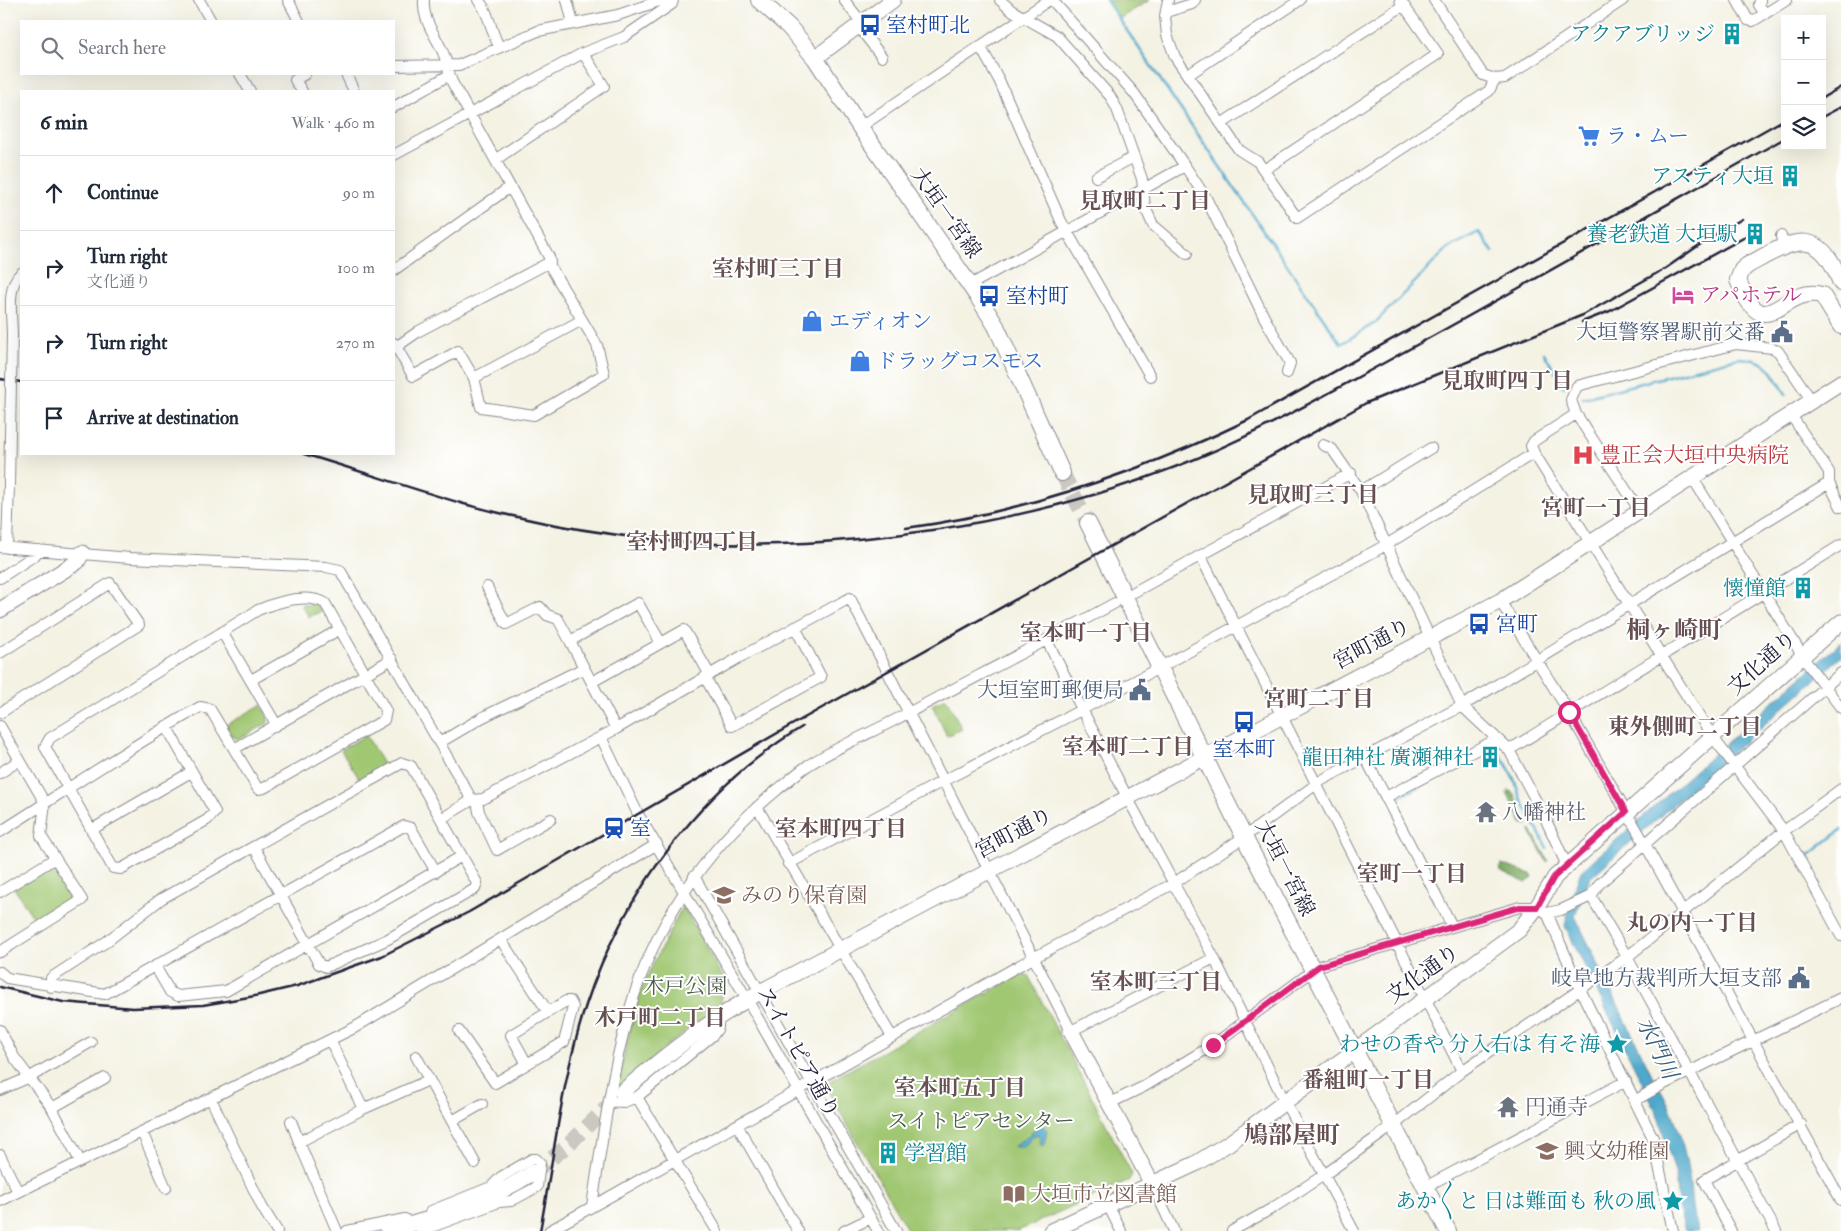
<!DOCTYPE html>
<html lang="en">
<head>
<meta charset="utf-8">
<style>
  :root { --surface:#fff; --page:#f2f2f3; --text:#1f2937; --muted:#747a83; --line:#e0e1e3 }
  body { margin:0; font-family:"IM FELL Double Pica","Noto Serif JP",serif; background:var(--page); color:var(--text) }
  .controls { position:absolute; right:15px; top:15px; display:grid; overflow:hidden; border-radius:0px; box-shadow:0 5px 20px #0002 }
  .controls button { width:45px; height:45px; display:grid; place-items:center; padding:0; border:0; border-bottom:1px solid var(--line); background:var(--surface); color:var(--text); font:25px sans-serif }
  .stop { position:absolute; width:15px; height:15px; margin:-11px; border:4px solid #db2777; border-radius:50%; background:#fff }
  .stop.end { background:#db2777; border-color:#fff; box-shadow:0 1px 5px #0008 }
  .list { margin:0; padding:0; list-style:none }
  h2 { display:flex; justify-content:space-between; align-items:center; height:65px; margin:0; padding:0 20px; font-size:21px }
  h2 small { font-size:16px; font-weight:400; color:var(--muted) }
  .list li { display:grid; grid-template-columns:32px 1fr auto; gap:15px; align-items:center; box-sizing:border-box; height:75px; padding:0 20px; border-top:1px solid var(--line) }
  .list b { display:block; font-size:19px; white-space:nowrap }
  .list p { margin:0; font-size:16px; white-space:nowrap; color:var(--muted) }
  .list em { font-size:16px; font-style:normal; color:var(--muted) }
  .icon { flex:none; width:28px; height:28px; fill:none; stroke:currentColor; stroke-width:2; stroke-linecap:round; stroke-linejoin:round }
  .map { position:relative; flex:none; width:1841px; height:1231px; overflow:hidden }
  .search { position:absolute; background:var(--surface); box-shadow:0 5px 20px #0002; left:20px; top:20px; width:375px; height:55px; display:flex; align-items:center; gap:12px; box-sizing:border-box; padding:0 18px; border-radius:0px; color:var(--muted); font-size:19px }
  .panel { position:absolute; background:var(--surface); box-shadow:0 5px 20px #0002; left:20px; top:90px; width:375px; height:365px; border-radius:0px }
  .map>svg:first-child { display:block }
</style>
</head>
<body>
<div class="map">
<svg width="1841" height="1231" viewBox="0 0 1841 1231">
  <rect width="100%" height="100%" fill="#fff"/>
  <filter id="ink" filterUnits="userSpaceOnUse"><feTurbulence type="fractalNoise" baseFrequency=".02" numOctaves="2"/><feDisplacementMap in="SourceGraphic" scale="10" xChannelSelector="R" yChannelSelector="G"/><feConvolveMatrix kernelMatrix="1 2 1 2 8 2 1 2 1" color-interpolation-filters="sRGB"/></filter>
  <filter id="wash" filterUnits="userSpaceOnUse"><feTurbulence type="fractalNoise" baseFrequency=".0096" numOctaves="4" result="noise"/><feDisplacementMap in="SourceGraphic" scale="20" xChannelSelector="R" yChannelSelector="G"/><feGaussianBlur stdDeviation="1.12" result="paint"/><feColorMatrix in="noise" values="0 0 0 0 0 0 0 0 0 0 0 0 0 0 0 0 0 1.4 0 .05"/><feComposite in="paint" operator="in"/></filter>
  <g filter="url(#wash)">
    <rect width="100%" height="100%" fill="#f4f2e3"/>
    <path fill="#a0c772" stroke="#617456" d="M1107,0H1150L1119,19Z
      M317,604L324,610L309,617L301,605Z
      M946,698L962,729L947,736L932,705Z
      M261,705L268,716V723L239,739L233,737L226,725Z
      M366,735L386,769L362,783L341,750Z
      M48,867L56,868L73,896L72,903L38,925L14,888Z
      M683,905L726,983L719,1008L668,1045L620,1087L617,1084L631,1025L643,984Z
      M1021,974L1028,975L1132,1174L1129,1180L1018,1231H908L824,1084Z"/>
    <path fill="#80ac64" stroke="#516750" d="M1509,790L1515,795L1528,825L1522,824L1507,793Z
      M1531,830L1548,860L1547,862L1530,831Z
      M1501,864L1531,874L1533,878L1526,883L1499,870Z"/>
    <path fill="#4da8cb" stroke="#386583" d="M1841,642V657L1590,878L1575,916L1654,1079C1672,1104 1683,1139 1688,1170C1692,1190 1690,1211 1698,1231H1685L1678,1205L1675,1172L1657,1113L1565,926L1569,903L1581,871Z
      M1042,1125L1047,1130L1044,1145H1040L1041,1140L1038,1134L1033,1136L1024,1147H1015L1014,1146Z"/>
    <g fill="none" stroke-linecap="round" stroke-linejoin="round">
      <path stroke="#4da8cb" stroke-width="2.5" d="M1106,0L1341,344L1375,323L1448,248L1479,232L1493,252
        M1544,353L1564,387
        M1583,398L1738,358C1771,360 1769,368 1786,394
        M1393,800L1493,748C1505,758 1516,780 1519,795L1547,848
        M1806,858L1841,830"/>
    </g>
  </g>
  <g filter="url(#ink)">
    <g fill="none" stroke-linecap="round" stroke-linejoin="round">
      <path stroke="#cac8c1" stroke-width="15" stroke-dasharray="15 8" stroke-linecap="butt" d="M534,1172L566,1147L616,1098"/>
      <path stroke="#cac8c1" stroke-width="16" stroke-dasharray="16 8" stroke-linecap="butt" d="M1062,473L1088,523"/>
      <g stroke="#8b8a8f" stroke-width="12">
        <path id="street" d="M199,0L211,21
          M288,0L299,21
          M478,0C489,10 491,33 499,46
          M567,0L573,23
          M844,0L862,23
          M1000,0L1011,10L1057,36L1110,96L1117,109L1142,179L1145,207L1153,225L1187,254
          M1052,0L1134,93L1185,166L1206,198L1264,317L1290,363L1287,373
          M1168,0L1165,16L1167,35L1175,57L1239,150L1258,162L1297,218L1489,91L1495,79
          M1434,0L1483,75L1495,79L1505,78L1623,0
          M1737,0L1748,20L1753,21L1787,0
          M1760,0L1759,5L1765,14
          M1166,12L1192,4L1195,0
          M858,26L882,57
          M980,46L999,80L1061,221L1150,376
          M394,66L459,65L538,31L618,15L662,0
          M240,74L250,91
          M346,74L354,91
          M1188,75L1300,0
          M302,91L295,80L305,74
          M394,107L449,75
          M1221,124L1404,5
          M860,127L1049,0
          M394,155L583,53L624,37L672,4L673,0
          M495,160L604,86L583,53
          M1264,170L1438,54L1400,0
          M1096,177L1134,157
          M1781,236L1783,246
          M394,270L510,187
          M970,285L1185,166
          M12,335C12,316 6,286 21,273
          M394,343L413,376L458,351L474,378L481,407L534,415L604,374L597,345L550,266L549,257L452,82C449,73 447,64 444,55C437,36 422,22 424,0
          M396,347L419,331L550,262
          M474,378L582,320
          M1791,415L1829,472V483L1841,507
          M1323,445L1332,449L1361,491L1462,706L1509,750L1545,818L1567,866
          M1534,453L1531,446L1534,441L1576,414
          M1692,477L1807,663L1841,708
          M1361,491L1431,448
          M1640,511L1576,414L1571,400L1577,386L1736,344L1772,348L1778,351L1812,401
          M0,547L130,558L326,567L340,570L472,800L483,799L616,729L742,656L850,598L1071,1031L1214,958
          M7,548L9,484
          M1201,557L1462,1071
          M0,578L35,555L39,550
          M487,587L506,624L540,607L547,615L558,619L570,641
          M1134,592L1351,473
          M1500,601L1569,712L1645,844L1841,1200
          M222,632L276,724
          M1047,641L1127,797L1214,958L1285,1102L1354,1231
          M0,653L110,583L139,625L0,713
          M705,677L732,726L821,677L795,627
          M251,680L340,629
          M592,682L684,630L710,675
          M0,726L45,803L41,836L82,900L0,952
          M616,729L570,641L638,603L661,643
          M601,737L638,814L747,999L878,1231
          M439,743L483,717L584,668
          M234,749L392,659
          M1509,750L1841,545
          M1365,757L1452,926
          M0,773L20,760
          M1386,797L1497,739
          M477,800L479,812L497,850L551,819
          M757,807L892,1037
          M91,830L191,772
          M0,832C66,790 132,746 200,707L210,709L258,789L264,788L384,720L386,711L325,603C305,593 277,602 258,610L50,738L45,747L113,868L121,869L207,820L215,812L166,726
          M254,847L319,964L326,967L388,939L475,889L477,883L441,819
          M788,864L943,781L1083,709L1386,545L1534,453L1712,736L1784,831L1841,936
          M694,876L896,1231
          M0,892L54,859
          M1591,896L1627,957L1776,1231
          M1547,913L1580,989L1653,1138L1673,1231
          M501,940L548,1012
          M155,966L170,992L178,996L226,991L462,856
          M0,972L7,978L105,994L404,826L411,828L436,872
          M51,987V978L106,942L161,899L402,763L411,766L441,819L472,800
          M0,1030L14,1057L52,1108L80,1161
          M459,1031L495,1083L564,1042L573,1007L570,1001H566L511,1035L527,1064
          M330,1040L363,1109L299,1142L337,1231
          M416,1056L475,1163
          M0,1090L30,1077L91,1042
          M637,1097L717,1231
          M211,1099L262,1207L277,1231
          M1636,1100L1662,1085L1841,998
          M609,1101L624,1102L637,1097L713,1035L718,1028V1017
          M1108,1104L1145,1086L1213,1045L1319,966L1520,907H1537L1547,913L1561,910L1591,896L1599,884L1841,673
          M52,1108L105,1078
          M363,1109L429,1080
          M291,1121L299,1142
          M452,1121L482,1104
          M737,1125L798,1231
          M142,1132L166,1188
          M0,1155L18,1192
          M1152,1184L1174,1231
          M1425,1187L1626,1081
          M0,1201L354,1028L657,844
          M1108,1205L1121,1231
          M592,1206C602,1141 611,1075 629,1012C654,924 707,847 777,790C787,782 797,773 807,766C835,748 866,735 895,720C968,681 1042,643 1115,603
          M347,1231L405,1219
          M421,1231L499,1202L511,1201L537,1187L540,1163L536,1159H532L501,1177L491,1187L431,1211
          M549,1231L1020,965L1174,883L1244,837L1322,780L1462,706L1829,483
          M844,1231L871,1218
          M1232,1231L1271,1209L1324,1175L1394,1125L1462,1071L1627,957L1784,831L1841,789
          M1731,1231L1704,1180L1801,1124"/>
      </g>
      <g stroke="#8b8a8f" stroke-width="17">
        <path id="secondary" d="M815,58L893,0
          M0,610L77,562L82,553
          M1071,1031L1152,1184
          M622,1092C666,1055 710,1020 760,992L1500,601L1841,382
          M388,1231C440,1216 489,1202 534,1172
          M1051,1231L1195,1164L1229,1143L1519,930L1537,907L1555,877L1841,622"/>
      </g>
      <g stroke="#8b8a8f" stroke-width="18">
        <path id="primary" d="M759,0L789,27L815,58L860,127L978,297L996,326L1062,473
          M1841,283C1818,222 1791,242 1748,265L1742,270L1738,280C1766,351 1781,284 1822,295L1841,326
          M1088,523L1244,837L1448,1231"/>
      </g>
      <use href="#street" stroke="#fff" stroke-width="10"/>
      <use href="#secondary" stroke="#fff" stroke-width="15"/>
      <use href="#primary" stroke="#fff" stroke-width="16"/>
      <path stroke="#22223b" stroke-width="2.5" d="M1822,98L1841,87
        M1822,117L1841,107
        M1582,322L1610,311L1747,236
        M0,379L21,382
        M304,454C357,470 410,488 464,504C530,522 599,534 667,541C730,547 795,545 858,539C967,529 1073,507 1175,467C1248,439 1314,401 1382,364C1517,290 1650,214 1785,138
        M906,528C1026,512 1140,472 1248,420L1785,119
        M0,987L63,1002L133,1008L203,1005L255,996L297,986L382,956L469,912L788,727L1334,421L1366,403L1583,315L1666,268L1711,237L1742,219
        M540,1231C554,1156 562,1078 586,1005C622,895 702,787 802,727"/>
      <g stroke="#8b8a8f" stroke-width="12" stroke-linecap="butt">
        <path id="street-bridge" d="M9,484L12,335"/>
      </g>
      <use href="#street-bridge" stroke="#fff" stroke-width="10"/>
    </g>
  </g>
  <g fill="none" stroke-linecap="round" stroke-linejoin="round" filter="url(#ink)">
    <path stroke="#db2777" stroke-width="6" d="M1213,1045L1319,966L1520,907H1537L1554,877L1626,812L1569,712"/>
  </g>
  <defs>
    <g id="bus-bare" transform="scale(1.725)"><path d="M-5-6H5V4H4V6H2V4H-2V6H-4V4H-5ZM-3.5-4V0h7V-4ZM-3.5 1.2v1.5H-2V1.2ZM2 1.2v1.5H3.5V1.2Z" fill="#1a4fb4" stroke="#fff" stroke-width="2.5" paint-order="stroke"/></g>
    <g id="building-bare" transform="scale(1.725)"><path d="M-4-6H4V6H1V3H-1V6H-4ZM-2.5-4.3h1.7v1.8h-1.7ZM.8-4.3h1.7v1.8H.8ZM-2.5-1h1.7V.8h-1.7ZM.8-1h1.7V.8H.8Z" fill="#0f9aa8" stroke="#fff" stroke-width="2.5" paint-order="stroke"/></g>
    <g id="supermarket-bare" transform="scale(1.725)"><path d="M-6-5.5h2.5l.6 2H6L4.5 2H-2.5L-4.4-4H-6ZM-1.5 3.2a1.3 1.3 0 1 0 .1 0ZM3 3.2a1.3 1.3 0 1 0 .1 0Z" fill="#3f7fe0" stroke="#fff" stroke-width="2.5" paint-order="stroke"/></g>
    <g id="hotel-bare" transform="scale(1.725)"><path d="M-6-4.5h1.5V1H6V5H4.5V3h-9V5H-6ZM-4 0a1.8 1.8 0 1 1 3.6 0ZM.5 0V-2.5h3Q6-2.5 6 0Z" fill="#d1479c" stroke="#fff" stroke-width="2.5" paint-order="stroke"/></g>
    <g id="shop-bare" transform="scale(1.725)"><path d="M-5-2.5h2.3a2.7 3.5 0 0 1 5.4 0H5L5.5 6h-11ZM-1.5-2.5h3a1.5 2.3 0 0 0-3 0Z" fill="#3f7fe0" stroke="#fff" stroke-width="2.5" paint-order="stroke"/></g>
    <g id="civic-bare" transform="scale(1.725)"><path d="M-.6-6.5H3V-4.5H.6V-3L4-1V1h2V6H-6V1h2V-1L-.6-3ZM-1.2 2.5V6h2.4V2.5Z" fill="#5c6f8a" stroke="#fff" stroke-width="2.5" paint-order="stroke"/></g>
    <g id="hospital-bare" transform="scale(1.725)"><path d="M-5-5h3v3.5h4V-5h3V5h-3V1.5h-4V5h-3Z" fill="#e0444e" stroke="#fff" stroke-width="2.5" paint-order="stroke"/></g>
    <g id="temple-bare" transform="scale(1.725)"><path d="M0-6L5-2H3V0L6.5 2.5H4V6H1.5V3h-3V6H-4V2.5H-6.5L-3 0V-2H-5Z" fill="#6b7280" stroke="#fff" stroke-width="2.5" paint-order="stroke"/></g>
    <g id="station-bare" transform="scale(1.725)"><path d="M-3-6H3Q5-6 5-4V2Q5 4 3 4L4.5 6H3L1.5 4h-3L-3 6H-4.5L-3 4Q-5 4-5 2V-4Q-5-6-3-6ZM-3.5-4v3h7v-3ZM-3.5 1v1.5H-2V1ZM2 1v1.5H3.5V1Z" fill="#1a4fb4" stroke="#fff" stroke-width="2.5" paint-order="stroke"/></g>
    <g id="school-bare" transform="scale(1.725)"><path d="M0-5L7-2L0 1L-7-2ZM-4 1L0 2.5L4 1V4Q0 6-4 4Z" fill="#8d6e63" stroke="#fff" stroke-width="2.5" paint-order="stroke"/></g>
    <g id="sight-bare" transform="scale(1.725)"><path d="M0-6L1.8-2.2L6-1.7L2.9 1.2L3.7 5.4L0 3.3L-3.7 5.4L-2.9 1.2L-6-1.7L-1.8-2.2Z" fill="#0f9aa8" stroke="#fff" stroke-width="2.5" paint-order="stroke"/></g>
    <g id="library-bare" transform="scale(1.725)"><path d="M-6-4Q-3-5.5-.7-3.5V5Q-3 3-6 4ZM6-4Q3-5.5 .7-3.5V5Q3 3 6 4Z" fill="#8d6e63" stroke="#fff" stroke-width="2.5" paint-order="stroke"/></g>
  </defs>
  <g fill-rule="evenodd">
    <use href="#bus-bare" x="870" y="25"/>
    <use href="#building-bare" x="1732" y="34"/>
    <use href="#supermarket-bare" x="1589" y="136"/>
    <use href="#building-bare" x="1790" y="176"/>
    <use href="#building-bare" x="1755" y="234"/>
    <use href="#hotel-bare" x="1683" y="295"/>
    <use href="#bus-bare" x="989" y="296"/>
    <use href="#shop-bare" x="812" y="321"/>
    <use href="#civic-bare" x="1782" y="332"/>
    <use href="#shop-bare" x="860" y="361"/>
    <use href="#hospital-bare" x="1583" y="455"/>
    <use href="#building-bare" x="1803" y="588"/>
    <use href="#bus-bare" x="1479" y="624"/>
    <use href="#civic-bare" x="1140" y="690"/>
    <use href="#bus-bare" x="1244" y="722"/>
    <use href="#building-bare" x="1490" y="757"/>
    <use href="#temple-bare" x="1486" y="812"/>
    <use href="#station-bare" x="614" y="828"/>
    <use href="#school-bare" x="724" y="895"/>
    <use href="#civic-bare" x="1799" y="978"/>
    <use href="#sight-bare" x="1617" y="1044"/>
    <use href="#temple-bare" x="1508" y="1107"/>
    <use href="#school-bare" x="1547" y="1151"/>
    <use href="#building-bare" x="888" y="1153"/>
    <use href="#library-bare" x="1014" y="1194"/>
    <use href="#sight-bare" x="1673" y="1201"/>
  </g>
  <g text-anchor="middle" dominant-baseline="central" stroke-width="4" stroke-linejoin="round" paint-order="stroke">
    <g font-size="21" fill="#164399" stroke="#fff" text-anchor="start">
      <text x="886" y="25">室村町北</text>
      <text x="1006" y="296">室村町</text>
      <text x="1496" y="624">宮町</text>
      <text x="1244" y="749" text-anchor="middle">室本町</text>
      <text x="630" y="828">室</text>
    </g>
    <g font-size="21" fill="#0d838f" stroke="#fff" text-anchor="end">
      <text x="1715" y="34">アクアブリッジ</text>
      <text x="1774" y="176">アスティ大垣</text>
      <text x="1738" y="234">養老鉄道 大垣駅</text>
      <text x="1786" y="588">懐憧館</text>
      <text x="1474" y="757">龍田神社 廣瀬神社</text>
      <text x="1600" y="1044">わせの香や 分入右は 有そ海</text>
      <text x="904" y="1153" text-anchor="start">学習館</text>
      <text x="1656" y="1201">あか〱と 日は難面も 秋の風</text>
    </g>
    <g font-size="21" fill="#366cbe" stroke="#fff" text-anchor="start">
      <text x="1606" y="136">ラ・ムー</text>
      <text x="829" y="321">エディオン</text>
      <text x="876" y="361">ドラッグコスモス</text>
    </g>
    <g font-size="21" fill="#22223b" stroke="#fff">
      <text transform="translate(946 213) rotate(55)">大垣一宮線</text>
      <text transform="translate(1372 644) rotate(-28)">宮町通り</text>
      <text transform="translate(1762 663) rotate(-42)">文化通り</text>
      <text transform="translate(1014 833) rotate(-28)">宮町通り</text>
      <text transform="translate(1285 868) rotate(63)">大垣一宮線</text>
      <text transform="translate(1423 974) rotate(-36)">文化通り</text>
      <text transform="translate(798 1052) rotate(61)">スイトピア通り</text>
    </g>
    <g font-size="21" fill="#b23c85" stroke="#fff" text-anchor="start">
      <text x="1700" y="295">アパホテル</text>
    </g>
    <g font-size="21" fill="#4e5e75" stroke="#fff" text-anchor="end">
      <text x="1765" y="332">大垣警察署駅前交番</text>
      <text x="1124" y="690">大垣室町郵便局</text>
      <text x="1782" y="978">岐阜地方裁判所大垣支部</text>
    </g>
    <g font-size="21" fill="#be3a42" stroke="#fff" text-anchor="start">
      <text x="1600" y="455">豊正会大垣中央病院</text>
    </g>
    <g font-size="21" fill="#5b616d" stroke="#fff" text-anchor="start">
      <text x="1502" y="812">八幡神社</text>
      <text x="1525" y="1107">円通寺</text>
    </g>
    <g font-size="21" fill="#785e54" stroke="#fff" text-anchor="start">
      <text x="741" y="895">みのり保育園</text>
      <text x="1564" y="1151">興文幼稚園</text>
      <text x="1030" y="1194">大垣市立図書館</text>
    </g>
    <g font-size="21" fill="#4e5c4e" stroke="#fff">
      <text x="685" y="986">木戸公園</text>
      <text x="981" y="1121">スイトピアセンター</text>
    </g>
    <g font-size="22" font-weight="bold" fill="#675052" stroke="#fff">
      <text x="1145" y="201">見取町二丁目</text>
      <text x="778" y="269">室村町三丁目</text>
      <text x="1507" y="381">見取町四丁目</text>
      <text x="1313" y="495">見取町三丁目</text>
      <text x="1596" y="508">宮町一丁目</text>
      <text x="692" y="542">室村町四丁目</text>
      <text x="1086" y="633">室本町一丁目</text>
      <text x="1319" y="699">宮町二丁目</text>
      <text x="1685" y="727">東外側町二丁目</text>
      <text x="1128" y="747">室本町二丁目</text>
      <text x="841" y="829">室本町四丁目</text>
      <text x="1412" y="874">室町一丁目</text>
      <text x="1692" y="923">丸の内一丁目</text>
      <text x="1156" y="982">室本町三丁目</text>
      <text x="660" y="1018">木戸町二丁目</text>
      <text x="1368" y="1080">番組町一丁目</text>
      <text x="960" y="1088">室本町五丁目</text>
    </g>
    <g font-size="22" font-style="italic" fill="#355e7c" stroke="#fff">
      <text transform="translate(1657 1048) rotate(64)">水門川</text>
    </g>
    <g font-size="24" font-weight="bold" fill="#675052" stroke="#fff">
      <text x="1674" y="630">桐ヶ崎町</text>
      <text x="1292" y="1135">鳩部屋町</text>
    </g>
  </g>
</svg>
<div class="controls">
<button>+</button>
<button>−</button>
<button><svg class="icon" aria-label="layers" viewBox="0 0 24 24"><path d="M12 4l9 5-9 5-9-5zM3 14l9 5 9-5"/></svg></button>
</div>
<div class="stop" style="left:1569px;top:712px"></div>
<div class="stop end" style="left:1213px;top:1045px"></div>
<div class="search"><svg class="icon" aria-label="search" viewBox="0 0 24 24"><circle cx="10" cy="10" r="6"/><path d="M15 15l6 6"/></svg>Search here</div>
<section class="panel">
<h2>6 min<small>Walk · 460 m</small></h2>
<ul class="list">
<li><svg class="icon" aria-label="ahead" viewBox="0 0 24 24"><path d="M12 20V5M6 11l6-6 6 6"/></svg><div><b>Continue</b></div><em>90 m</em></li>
<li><svg class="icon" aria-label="right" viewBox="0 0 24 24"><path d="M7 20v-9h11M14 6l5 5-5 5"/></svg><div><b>Turn right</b><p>文化通り</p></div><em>100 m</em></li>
<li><svg class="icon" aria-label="right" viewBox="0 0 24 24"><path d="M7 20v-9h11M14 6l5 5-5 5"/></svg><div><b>Turn right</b></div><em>270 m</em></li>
<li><svg class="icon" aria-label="arrive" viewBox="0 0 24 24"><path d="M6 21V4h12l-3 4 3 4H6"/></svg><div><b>Arrive at destination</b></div></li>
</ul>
</section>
</div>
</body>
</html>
